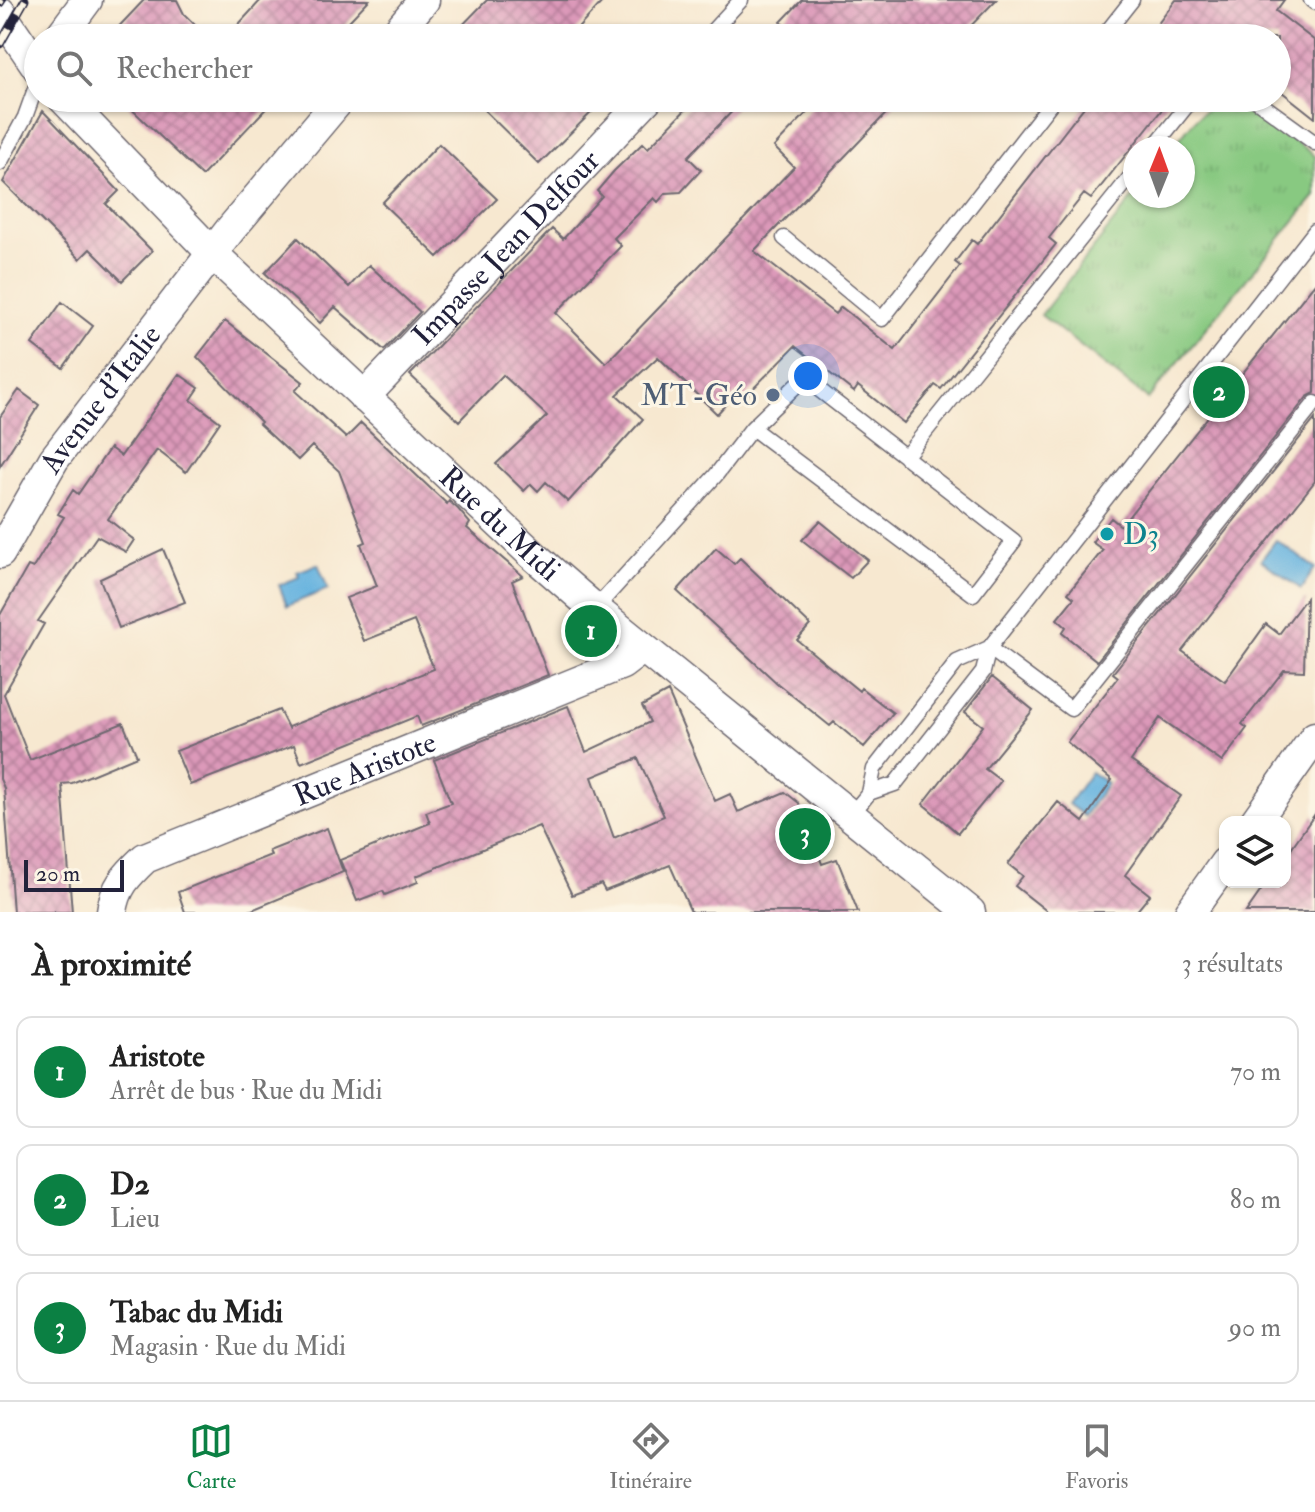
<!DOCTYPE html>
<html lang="fr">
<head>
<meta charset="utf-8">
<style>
  :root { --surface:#fff; --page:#f6f6f6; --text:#222; --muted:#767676; --line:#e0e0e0; --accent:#0b8043 }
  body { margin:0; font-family:"IM FELL Double Pica",serif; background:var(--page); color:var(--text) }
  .controls { position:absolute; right:24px; bottom:24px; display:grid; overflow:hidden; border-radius:16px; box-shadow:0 2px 6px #0004 }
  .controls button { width:72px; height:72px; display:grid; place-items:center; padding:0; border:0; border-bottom:2px solid var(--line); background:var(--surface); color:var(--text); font:40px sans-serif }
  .compass { position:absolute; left:1123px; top:136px; width:72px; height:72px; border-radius:50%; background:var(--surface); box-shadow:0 2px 6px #0004; rotate:1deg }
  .scale { position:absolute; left:24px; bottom:20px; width:100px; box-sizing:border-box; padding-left:8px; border:4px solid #22223b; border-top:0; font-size:22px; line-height:28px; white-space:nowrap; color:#22223b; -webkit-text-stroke:6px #fcf5e5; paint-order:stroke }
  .you { position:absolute; left:808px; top:376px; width:28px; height:28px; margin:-20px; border:6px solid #fff; border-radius:50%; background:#1a73e8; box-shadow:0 0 0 12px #1a73e833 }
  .badge { display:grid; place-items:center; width:52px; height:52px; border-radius:50%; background:var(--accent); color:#fff; font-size:26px; font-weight:700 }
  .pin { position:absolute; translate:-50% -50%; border:4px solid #fff; box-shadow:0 2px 8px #0006 }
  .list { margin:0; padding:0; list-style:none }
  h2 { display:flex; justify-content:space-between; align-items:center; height:104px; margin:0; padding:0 32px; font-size:34px }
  h2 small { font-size:26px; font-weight:400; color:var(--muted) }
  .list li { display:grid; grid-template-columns:52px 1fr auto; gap:24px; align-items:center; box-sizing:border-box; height:112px; margin:0 16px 16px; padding:0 16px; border:2px solid var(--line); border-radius:16px }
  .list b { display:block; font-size:30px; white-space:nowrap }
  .list p { margin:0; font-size:26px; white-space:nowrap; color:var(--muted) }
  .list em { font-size:26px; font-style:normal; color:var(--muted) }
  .icon { flex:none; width:44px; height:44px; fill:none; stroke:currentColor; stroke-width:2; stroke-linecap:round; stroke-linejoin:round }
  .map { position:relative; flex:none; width:1315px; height:912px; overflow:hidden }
  .search { position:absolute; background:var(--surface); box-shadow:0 2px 6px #0004; left:24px; right:24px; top:24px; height:88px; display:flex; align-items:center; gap:20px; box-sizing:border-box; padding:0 28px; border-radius:44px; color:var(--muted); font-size:30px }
  .sheet { height:488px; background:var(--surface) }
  nav { display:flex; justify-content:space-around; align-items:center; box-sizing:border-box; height:112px; border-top:2px solid var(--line); background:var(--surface); font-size:22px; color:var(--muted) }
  nav a { display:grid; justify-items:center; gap:4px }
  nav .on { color:var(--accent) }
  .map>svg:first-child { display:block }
</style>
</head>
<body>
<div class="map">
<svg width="1315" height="912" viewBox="0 0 1315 912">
  <defs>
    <pattern id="grass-tufts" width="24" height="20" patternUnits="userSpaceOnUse" patternTransform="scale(2)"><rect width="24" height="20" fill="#88c981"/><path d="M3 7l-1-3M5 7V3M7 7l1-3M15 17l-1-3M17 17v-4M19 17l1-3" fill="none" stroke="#75ac70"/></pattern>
    <pattern id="building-cross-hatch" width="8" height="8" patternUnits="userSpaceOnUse" patternTransform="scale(2)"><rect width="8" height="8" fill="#dc99b9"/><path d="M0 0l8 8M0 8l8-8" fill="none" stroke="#b27c98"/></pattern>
  </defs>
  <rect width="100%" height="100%" fill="#fcf5e5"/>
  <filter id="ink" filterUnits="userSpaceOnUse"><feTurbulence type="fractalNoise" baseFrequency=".0125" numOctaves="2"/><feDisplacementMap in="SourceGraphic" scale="16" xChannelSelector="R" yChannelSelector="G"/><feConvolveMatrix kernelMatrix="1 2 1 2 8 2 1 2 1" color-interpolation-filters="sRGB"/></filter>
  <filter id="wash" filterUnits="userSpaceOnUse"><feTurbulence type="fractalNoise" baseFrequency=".006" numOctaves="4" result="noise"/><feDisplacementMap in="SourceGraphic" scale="32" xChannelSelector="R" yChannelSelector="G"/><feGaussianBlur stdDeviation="1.8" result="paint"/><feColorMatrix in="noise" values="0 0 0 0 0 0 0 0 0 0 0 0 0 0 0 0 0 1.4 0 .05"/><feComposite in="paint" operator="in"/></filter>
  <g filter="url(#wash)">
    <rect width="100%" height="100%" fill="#f7e8d0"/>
    <path fill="url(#grass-tufts)" stroke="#55765e" stroke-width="2" d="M1239,99L1315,156V196L1148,399L1041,315L1135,195L1183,196V148H1172C1195,120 1201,104 1239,99Z"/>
    <path fill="#65b2df" stroke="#446a8d" stroke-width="2" d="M1276,540L1315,568L1301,589L1261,560Z
      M318,564L328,589L287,606L279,585L299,577L297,572Z
      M1091,772L1107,783L1084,816L1068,804Z"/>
    <g id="blocks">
      <path fill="url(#building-cross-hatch)" fill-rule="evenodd" d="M144,0H177L184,14L208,38H108Z
        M261,0H369L333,38H226Z
        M487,0H604L569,38H450Z
        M802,0H996L959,38H797L781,22Z
        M1176,0H1284L1276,11L1315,41V118L1277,88V38H1147Z
        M120,98H276L202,176Z
        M472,98H606L539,164Z
        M697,98H745L688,157L701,170L681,192L666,193L658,202L654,198L614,238L621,246L556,313L606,363L794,167L774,147L821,98H901L754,251L835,314L841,307L895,350L960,266L955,262L972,240L977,244L1091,98H1171L1091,199L1084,194L1049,238L1056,244L941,389L935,385L904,423L858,386L854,392L795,346L744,398L737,392L717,414L658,357L617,395L643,419L568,502L546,482L538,491L531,484L524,491L496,464L547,416L503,375L459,421L410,375L552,229L563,239L602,196L597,191L614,171L643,143L648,148Z
        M43,111L119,191L106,204L152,251L122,281L90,249L80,259L3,182Z
        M439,144L497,199L438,257L382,203Z
        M298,238L349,287L369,265L420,312L384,350L335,307L320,323L265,273Z
        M1315,283V393L1307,397L1097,661L1062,633L1066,627L1057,619L1074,598L1068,593L1103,550L1092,542L1111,518L1121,526L1215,408L1205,400L1224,375L1234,384Z
        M62,302L93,326L63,368L32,344Z
        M225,321L303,382L295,391L346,438L361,423L447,504L449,501L458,509L470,523L467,528L523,576L512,581L548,675L421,726L417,716L301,763L294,745L190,785L176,751L279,710L289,730L288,727L434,669L414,621L364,641L346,598L377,586L361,544L366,542L339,471L312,446L298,460L259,424L261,422L197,357Z
        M179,374L199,388L191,400L220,422L186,472L157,450L108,519L134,540L126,552L97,536L38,621L44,624L4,694L30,760L123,723L137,756L72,783L62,784L72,912H13L4,788L0,779V615L28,566L33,568L64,517L58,514L73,490L78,494L110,448L121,456Z
        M19,390L39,405L0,466V417Z
        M1315,419V481L1182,651L1225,681L1266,624L1279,634L1306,598L1304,671L1284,670L1242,724L1247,728L1222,762L1160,718L1131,761L1181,796L1125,875L1150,895L1136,912H1048L1015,886L1023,876L1008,864L1058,802L1083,822L1112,780L1067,742L1118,677L1113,673Z
        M820,521L868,560L851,578L802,540Z
        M716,548L734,564L740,558L810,625L797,640L859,691L861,688L893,713L864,747L834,722L830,726L778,684L677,591Z
        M163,549L185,602L119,628L100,579Z
        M992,677L1033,710L985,769L1001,781L958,833L923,804L983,726L965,712Z
        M668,692L715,801L730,794L738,812L785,792L799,803L822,864L837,859L858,912H691L670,865L605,891L601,884L572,895L539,826L416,876L418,882L385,895L383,891L357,901L340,860L430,823L426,812L451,803L434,760L568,706L586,752L650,722L642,706ZM638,758L664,816L614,838L592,777Z
        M1315,814V912H1246L1267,882H1285V857Z
        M327,828L343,872L247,912H185L178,892L271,855L269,851Z"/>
    </g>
  </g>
  <g filter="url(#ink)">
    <use href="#blocks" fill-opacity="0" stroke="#6d676f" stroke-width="2"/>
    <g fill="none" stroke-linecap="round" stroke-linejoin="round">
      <g stroke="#6d676f" stroke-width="17">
        <path id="service" d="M1311,0L1315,3
          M706,38L741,0
          M1102,38L1132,0
          M1253,98L1315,143
          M1153,148L1193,98
          M0,163L25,117L38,81
          M784,238L882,319L1055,98
          M905,457L1135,171
          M595,609L716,475L752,428L973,594L1014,541L804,378L752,428
          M989,648L1071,709L1315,403
          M869,793L895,784L983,672L989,648L1315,231
          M851,815L869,793L874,769L957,662L989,648"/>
      </g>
      <g stroke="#6d676f" stroke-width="33">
        <g id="minor">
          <path d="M0,12L38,68"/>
          <path d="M59,38L87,0"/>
          <path d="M392,38L424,0"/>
          <path id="s1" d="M63,98L212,253L534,556L595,609L970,912"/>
          <path id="s2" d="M364,397L648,98"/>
          <path id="s3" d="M0,553L54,459L230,230L341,98"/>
          <path d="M1255,822L1315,737"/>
          <path id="s4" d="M112,912C115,887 127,875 145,858L622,664L643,648"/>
          <path d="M1190,912L1225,863"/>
        </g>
      </g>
      <use href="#service" stroke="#fff" stroke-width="14"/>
      <use href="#minor" stroke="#fff" stroke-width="30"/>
      <g stroke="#22223b" stroke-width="9">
        <path id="rail" d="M0,3L2,0
          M0,44L25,0"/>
      </g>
      <use href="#rail" stroke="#fcf5e5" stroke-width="6" stroke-dasharray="18" stroke-linecap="butt"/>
    </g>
  </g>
  <circle fill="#5c6f8a" stroke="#fcf5e5" stroke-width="3" cx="773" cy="395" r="8"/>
  <circle fill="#0f9aa8" stroke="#fcf5e5" stroke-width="3" cx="1107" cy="534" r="8"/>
  <g text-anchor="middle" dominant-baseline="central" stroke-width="6" stroke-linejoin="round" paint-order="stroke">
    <g font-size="30" fill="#22223b" stroke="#fcf5e5">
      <text stroke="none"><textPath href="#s2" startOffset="206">Impasse Jean Delfour</textPath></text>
      <text stroke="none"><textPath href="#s3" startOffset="184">Avenue d'Italie</textPath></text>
      <text stroke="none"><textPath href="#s1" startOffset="610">Rue du Midi</textPath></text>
      <text stroke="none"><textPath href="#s4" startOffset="302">Rue Aristote</textPath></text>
    </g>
    <g font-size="30" fill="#4e5e75" stroke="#fcf5e5" text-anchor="end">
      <text x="757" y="395">MT-Géo</text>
    </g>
    <g font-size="30" fill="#0d838f" stroke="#fcf5e5" text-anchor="start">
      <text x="1123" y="534">D3</text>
    </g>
  </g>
</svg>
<div class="controls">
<button><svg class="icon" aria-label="layers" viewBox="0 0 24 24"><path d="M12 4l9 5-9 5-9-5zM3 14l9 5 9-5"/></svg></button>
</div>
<svg class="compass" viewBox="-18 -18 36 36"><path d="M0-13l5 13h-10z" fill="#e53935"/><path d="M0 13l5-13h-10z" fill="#767676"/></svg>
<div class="scale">20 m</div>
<div class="you"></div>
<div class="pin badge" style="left:591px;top:631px">1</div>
<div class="pin badge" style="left:1219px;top:392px">2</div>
<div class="pin badge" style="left:805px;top:834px">3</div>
<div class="search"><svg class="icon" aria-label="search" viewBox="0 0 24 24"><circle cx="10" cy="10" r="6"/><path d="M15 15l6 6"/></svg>Rechercher</div>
</div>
<section class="sheet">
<h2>À proximité<small>3 résultats</small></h2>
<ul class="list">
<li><span class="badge">1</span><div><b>Aristote</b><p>Arrêt de bus · Rue du Midi</p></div><em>70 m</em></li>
<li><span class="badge">2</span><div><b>D2</b><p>Lieu</p></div><em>80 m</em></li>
<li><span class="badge">3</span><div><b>Tabac du Midi</b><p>Magasin · Rue du Midi</p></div><em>90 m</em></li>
</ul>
</section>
<nav>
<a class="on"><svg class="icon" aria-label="map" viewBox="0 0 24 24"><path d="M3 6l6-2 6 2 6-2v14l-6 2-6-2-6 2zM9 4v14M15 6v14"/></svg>Carte</a>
<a><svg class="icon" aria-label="directions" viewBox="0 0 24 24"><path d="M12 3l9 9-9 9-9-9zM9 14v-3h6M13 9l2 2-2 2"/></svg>Itinéraire</a>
<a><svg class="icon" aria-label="saved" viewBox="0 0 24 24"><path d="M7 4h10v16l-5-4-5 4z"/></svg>Favoris</a>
</nav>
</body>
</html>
